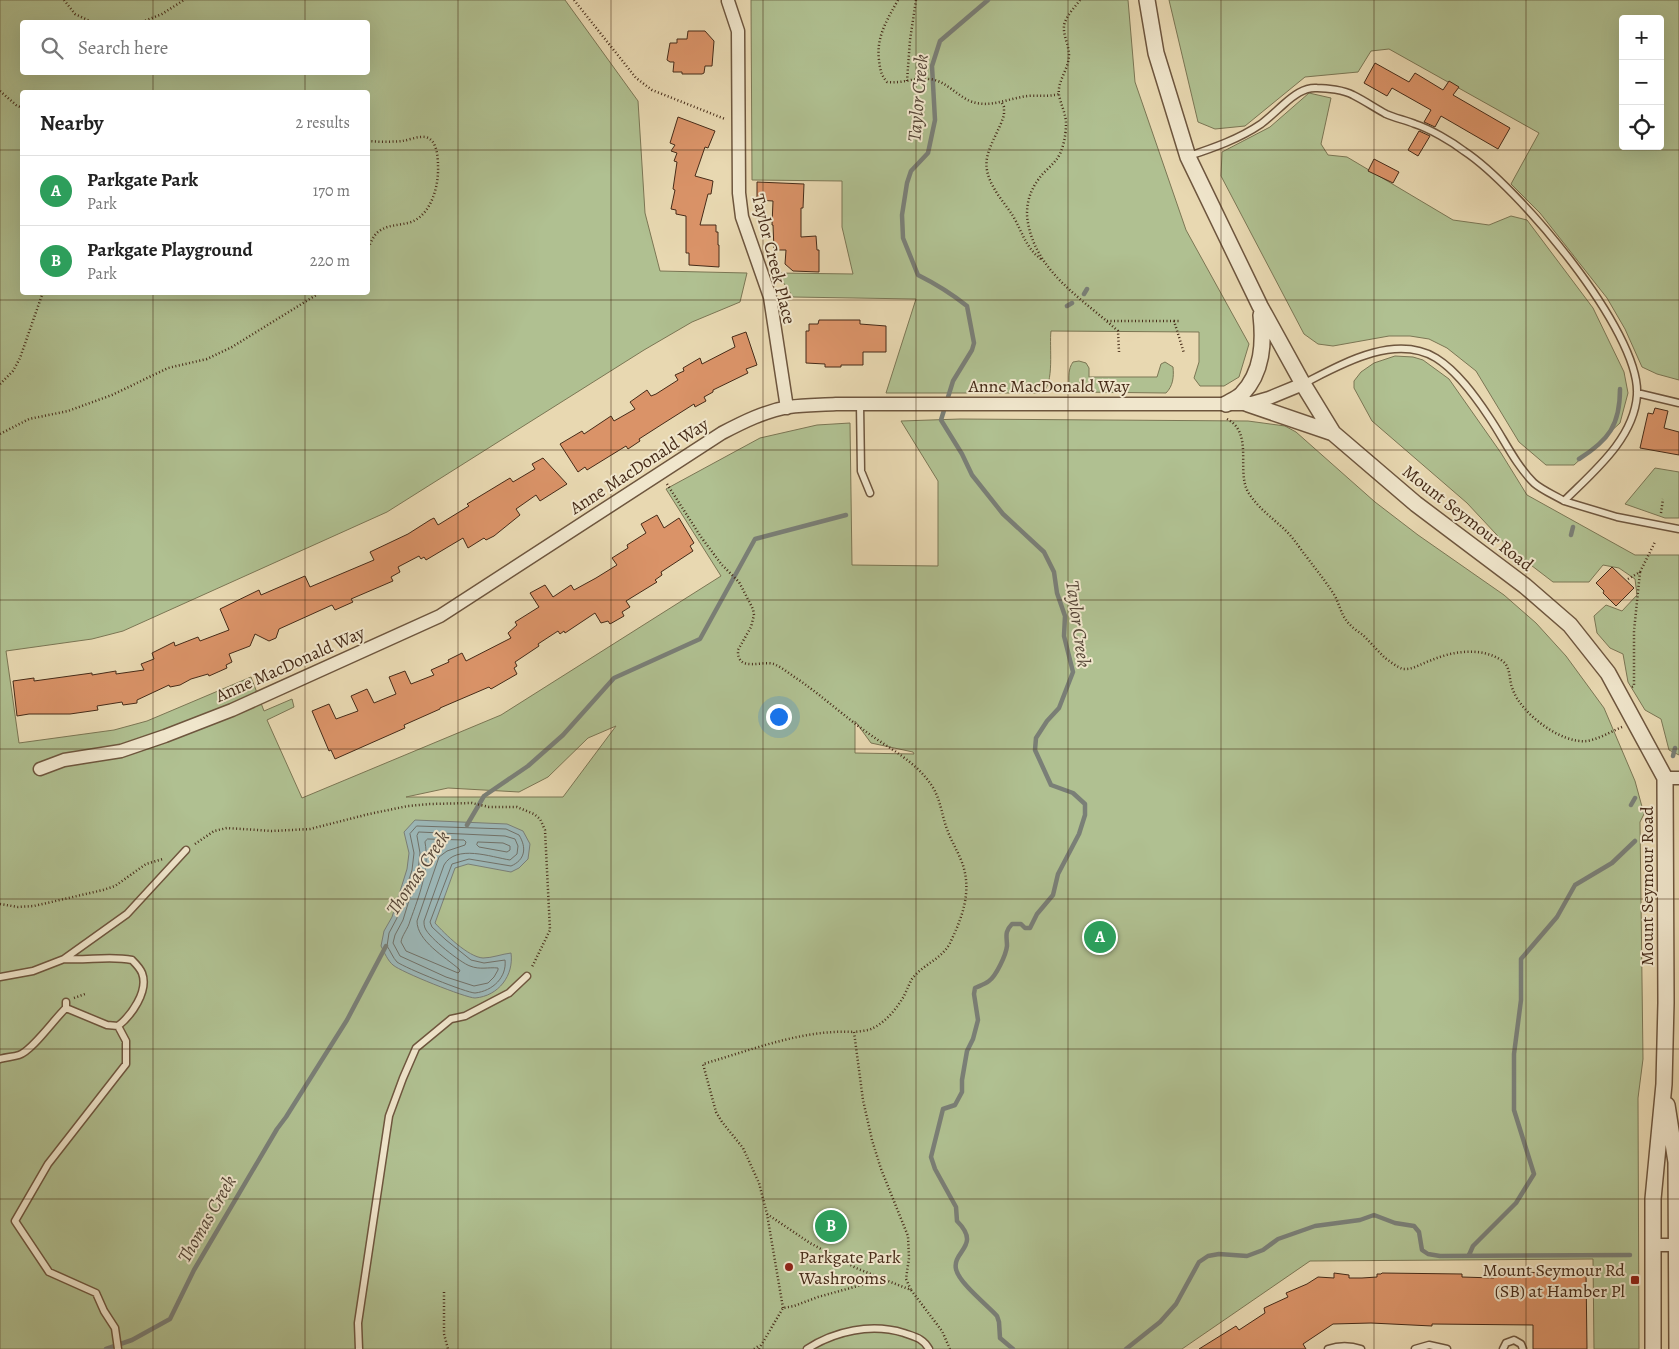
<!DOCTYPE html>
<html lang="en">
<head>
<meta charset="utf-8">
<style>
  :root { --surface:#fff; --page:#f2f2f2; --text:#222; --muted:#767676; --line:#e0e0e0; --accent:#8f2418 }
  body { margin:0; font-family:Alegreya,serif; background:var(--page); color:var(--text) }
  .controls { position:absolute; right:15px; top:15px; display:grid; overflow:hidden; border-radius:5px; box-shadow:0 5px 20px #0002 }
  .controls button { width:45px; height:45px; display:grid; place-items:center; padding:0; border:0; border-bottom:1px solid var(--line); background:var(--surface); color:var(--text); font:25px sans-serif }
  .you { position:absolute; left:778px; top:716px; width:18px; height:18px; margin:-12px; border:4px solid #fff; border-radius:50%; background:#1a73e8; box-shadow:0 0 0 8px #1a73e833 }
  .badge { display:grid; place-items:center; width:32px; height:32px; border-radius:50%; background:var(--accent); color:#fff; font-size:16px; font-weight:700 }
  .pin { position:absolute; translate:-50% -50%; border:2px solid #fff; box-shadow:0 1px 5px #0006 }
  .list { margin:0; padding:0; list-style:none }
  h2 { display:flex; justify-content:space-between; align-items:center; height:65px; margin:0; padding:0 20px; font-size:21px }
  h2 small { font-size:16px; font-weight:400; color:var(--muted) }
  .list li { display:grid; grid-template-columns:32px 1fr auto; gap:15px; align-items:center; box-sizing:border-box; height:70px; padding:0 20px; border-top:1px solid var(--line) }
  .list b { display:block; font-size:19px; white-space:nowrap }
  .list p { margin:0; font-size:16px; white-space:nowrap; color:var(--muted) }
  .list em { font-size:16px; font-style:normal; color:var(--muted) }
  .icon { flex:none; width:28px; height:28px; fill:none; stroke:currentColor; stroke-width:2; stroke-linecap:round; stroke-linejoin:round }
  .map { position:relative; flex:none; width:1679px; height:1349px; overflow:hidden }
  .search { position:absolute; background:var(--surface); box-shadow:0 5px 20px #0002; left:20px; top:20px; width:350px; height:55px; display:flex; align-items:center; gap:12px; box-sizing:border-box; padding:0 18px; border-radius:5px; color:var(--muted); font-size:19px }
  .panel { position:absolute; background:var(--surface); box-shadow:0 5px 20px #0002; left:20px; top:90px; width:350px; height:205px; border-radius:5px }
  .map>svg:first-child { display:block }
</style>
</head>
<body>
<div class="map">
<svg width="1679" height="1349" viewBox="0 0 1679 1349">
  <rect width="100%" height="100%" fill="#e8d8b1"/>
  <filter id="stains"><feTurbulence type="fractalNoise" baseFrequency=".004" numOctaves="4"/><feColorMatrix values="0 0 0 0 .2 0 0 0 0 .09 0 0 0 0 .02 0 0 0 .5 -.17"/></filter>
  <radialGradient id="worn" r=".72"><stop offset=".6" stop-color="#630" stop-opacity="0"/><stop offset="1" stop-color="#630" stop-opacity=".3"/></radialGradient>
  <path fill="#b0c091" stroke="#7b7654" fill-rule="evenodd" d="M0,0H565L638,101L645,213L660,271L747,273L740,302L692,322L644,350L387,512L123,631L92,639L6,651L19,743L114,730L147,721L251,677L264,711L292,699L294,707L267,720L302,798L501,715L721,576L666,489L760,438L817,425L850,423L852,565L938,566V481L901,421L960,419L1248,421L1285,426L1296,432L1375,502L1418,535L1504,595L1536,623L1566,656L1604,708L1635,781L1644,814L1640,822L1643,1059L1638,1098L1639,1349H1594L1593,1259L1310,1261L1182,1349H0ZM22,22H368V72H22ZM22,92H368V292H22ZM855,721L871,743L913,752L914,754L855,753ZM616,726L563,797H406L448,788L519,792L548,777L588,738Z
    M751,0H1128L1135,82L1186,230L1249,344L1239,377L1224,386H1200L1194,378L1199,362V332L1051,331C1049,346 1055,384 1042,393H886L916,299L793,297L777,273L853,274L842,227V181L752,180Z
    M1169,0H1679V380L1657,374L1642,367L1625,329L1607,298L1540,213L1511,184L1539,133L1389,49L1371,51L1358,72L1305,77L1245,126L1215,129L1198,122ZM1623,19H1660V146H1623Z
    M1309,93L1331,98L1321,144L1328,155L1347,157L1453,220L1489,225L1511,216L1527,220L1593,308L1624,372L1628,393L1620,423L1574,465H1546L1519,442L1476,371L1447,348L1429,339L1410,336H1389L1333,346L1318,344L1304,334L1221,176L1222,152L1270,127Z
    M1395,356L1413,357L1423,360L1449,379L1501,453L1527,495L1635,555H1679V755L1669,750L1661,719L1645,710L1628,682L1623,654L1610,648L1597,633L1594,616L1606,605L1622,611L1637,595L1635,579L1619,568L1603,565L1589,582H1553L1510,549L1467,503L1372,421L1354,388V381L1361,372L1374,363Z
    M1079,361L1086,363L1089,368V377H1157L1161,364L1165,362L1173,367C1174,377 1173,386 1166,393L1077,392L1069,386C1069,376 1068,369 1073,362Z
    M1655,468L1679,472V518H1665L1625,504Z"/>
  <path fill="#9cb7b7" stroke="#7a7f77" d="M415,820L507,824L523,831L530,844L528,859L519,868L511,872L468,864L455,868L435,923C445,934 468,957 483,958C492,958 502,954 511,953C514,975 499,996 475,998C466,998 401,972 393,965C388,961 384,952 381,946L384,931L392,917L407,869L409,853L404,832Z"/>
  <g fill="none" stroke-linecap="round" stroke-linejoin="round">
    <path stroke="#717168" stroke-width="1" d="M417,826L506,829L519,835C527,848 525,860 511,866L469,859L452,864L430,922L432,927L446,940L471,960L484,963L505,960C507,977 493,991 475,993C467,993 405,968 397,962C393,958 390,950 387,946L389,933L397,918L412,870L414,853L410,834Z
      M419,832L505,836L515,839L518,846L517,854L510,860C491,857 456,844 444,865L424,921C424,924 424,925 425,928C429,938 461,963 470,966C480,970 488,967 498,968V970L494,977L488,983L474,986L446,977L400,956L393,943L395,935L403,920L418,871L420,853L417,836Z
      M428,839L464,840L466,842L465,845L447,851L439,857L417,921C417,941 445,957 459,969L460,971L458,973L406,951L401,942C402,935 408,929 410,921C419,896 430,869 425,842Z
      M478,842L503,843L510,846V850L507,852L479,847L477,845Z"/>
    <path stroke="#7a7f77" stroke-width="4.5" d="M988,0L940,41L932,66L935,120L928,153L911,171L907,183L902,215L903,238L918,275C936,284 952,294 967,306L974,343L972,350L953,381L941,420L962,454L972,475L1003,514L1044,552L1054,572L1057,593L1065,616L1064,636L1073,672L1059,708L1047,721L1036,738L1035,750L1051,785L1073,793L1085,804V815L1079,834L1058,874L1053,895L1037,914L1030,928H1025L1021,924H1012C1004,932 1007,937 1007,946C1006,955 996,976 989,981C985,984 979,986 975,988L974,994L978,1020L973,1039L967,1051L962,1080V1092L955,1105L943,1109L931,1157L935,1169L956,1207L957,1221C982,1246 952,1251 956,1269C959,1283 986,1304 997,1316L999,1322L1000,1338L1013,1349
      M1084,294L1087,289
      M1067,306L1072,303
      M1579,459C1609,440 1620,425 1620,389
      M1571,535L1573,527
      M1673,756L1675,748
      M1631,805L1635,798
      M467,825L484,796L528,766L563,735L614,678L700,639L755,539L846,515
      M1469,1255L1473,1246L1516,1203L1534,1174L1514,1110V1054L1521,1000V959L1557,917L1575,885L1612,863L1635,841
      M106,1349L132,1340L170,1319L194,1270L277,1129L286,1117L347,1020L386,946
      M1126,1349L1160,1322L1176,1304L1199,1262L1208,1256L1219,1254L1247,1256L1263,1250L1278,1239L1315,1226L1360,1220L1374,1215L1395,1223L1414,1226L1419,1232L1422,1250L1428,1254L1440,1256L1630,1255"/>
  </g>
  <path fill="#da9368" stroke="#462b18" d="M688,31H705L714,41L712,66H705L704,73L702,74H682V72H673L674,62H670L667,60L670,43H677V39H687Z
    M1375,63L1409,82L1415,73L1443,90L1449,81L1459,87L1453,95L1510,128L1498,149L1441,116L1435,127L1424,122L1431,110L1392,88L1387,96L1364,83Z
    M678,117L715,131L708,148L705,147L695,176L713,181L711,194H708L700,225H716V232H718V245H719V267L689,265V253H686V216L676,214V210L671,209L675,190L673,189L677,162L674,161L677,153L671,151L675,145L670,143Z
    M1419,131L1430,136L1418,156L1408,150Z
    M1374,159L1399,172L1393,183L1368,171Z
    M757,182L804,184L803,208H801V237L816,236L817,250H819V272L793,271L785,264L786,250H774L773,225H772L773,201L757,200Z
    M819,320H860V324L886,326V352H863V365H841V367H825V364L806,363V331H809V324H818Z
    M746,332L757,365L746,369L748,373L713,390V392L704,397L706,401L695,407L694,404L664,423L639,439L640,441L628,449L626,446L587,470L585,467L578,472L560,444L582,431L584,434L611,416L614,421L635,409L630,402L647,390L651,396L656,394L678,380L675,375L684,371L683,368L700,358L702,364L735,347L732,337Z
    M1655,408L1668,411L1664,428L1679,432V455L1640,448L1648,413L1653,414Z
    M543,458L567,484L540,501L536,495L516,509L520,515L494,536L486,540L484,538L468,548L463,538L426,560L424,557L421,559L419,556L398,567L400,572L391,577L393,581L351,599L353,602L335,610L332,605L279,629L276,638L269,641L255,634L250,646L229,654L232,662L226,665L227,668L209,676L208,674L191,679L180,685L170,687L169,685L137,700V703L123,705L122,702L97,706L98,710L70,714H29L17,716L13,681L34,678V681L92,673V675L116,671V674L144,670L141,664L154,659L152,653L174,642L175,646L198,637L200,641L229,630L220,609L259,590L261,595L305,576L310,587L374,560L370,552L408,534L430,520L434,518L438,525L469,506L467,504L510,478L513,482L535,469L532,464Z
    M657,515L664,528L679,518L694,543L690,546L693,551L661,572L662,575L655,580L657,582L626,601L630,607L622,612L624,616L610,624L608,621L601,623L595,613L565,633L564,631L560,634L558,631L538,644L539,646L515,662L517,666L514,668L517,674L491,689L489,687L440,708V709L404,725L405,728L335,759L331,750L329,751L312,711L329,704L336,719L358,711L351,696L367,689L374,703L396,694L389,677L405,671L411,684L434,675L431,670L449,662L448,660L462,653L466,661L511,638L508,633L517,625L515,622L539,607L530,593L545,585L553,597L571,585L574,590L596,578L617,565L612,558L628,548L627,545L646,533L641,524Z
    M1612,567L1634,588L1616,606L1603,593L1604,591L1596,583Z
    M1586,1272L1587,1349H1533V1325L1432,1324V1326L1371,1323L1333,1324L1303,1344L1306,1349H1199L1236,1326L1239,1330L1265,1313L1264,1308L1288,1297L1286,1293L1307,1284L1318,1277L1334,1278V1273L1349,1275V1278H1362L1377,1277V1274H1381L1382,1273L1462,1274V1277L1494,1278V1273Z"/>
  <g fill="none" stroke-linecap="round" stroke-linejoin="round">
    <g stroke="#6e563e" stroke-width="9">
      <path id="service" d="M1189,156C1213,148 1239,139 1261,124C1269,118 1276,111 1284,104C1293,96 1304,87 1317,88C1327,88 1344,90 1353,95C1365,101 1375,108 1386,114C1395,118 1405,120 1415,124C1430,129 1451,141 1464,151C1516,185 1641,331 1637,395C1634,439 1593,472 1564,501C1554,495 1542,490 1534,483C1515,464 1504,439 1489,417C1475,396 1457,371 1436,358C1394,333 1340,365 1303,384
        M1637,393L1679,403
        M860,404L861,471L870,493
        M1564,501L1617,517L1679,529
        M64,959C87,961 109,955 132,960C135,963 140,968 142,973C149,991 131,1016 118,1026L107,1025L66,1008
        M0,977L33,971L64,959L127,914L186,850
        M118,1026L126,1041V1064L48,1164L15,1221L49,1272L96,1293L104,1311L115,1328L118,1349
        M0,1059C6,1057 13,1057 19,1055C32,1051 55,1018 66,1008V1002
        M359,1349L358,1323L389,1116L403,1078L416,1048L451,1019L465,1016L509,993L527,976
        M807,1349C835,1331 871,1323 904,1333C915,1337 923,1338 929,1349
        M1328,1349C1340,1345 1349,1345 1361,1349
        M1415,1349L1429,1345L1447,1349
        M1503,1349L1506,1343L1514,1340L1521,1344L1523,1349"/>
    </g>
    <g stroke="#6e563e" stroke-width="15">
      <path id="minor" d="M728,1L738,31L739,193L742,217L770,297L787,408
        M40,769L64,760L121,751L165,736L232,710L440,616L722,433C743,422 765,411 789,407C804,405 820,405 836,404H1248L1269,398L1303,384
        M1665,778H1679
        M1653,1245H1679"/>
    </g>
    <g stroke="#6e563e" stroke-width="18">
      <path id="tertiary" d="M1147,0L1156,53L1188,157L1260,306L1303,384L1333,433L1416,504L1525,586L1570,625L1608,673L1665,778L1666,1003L1664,1084L1653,1199V1349
        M1226,404C1231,401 1238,398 1242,394C1263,372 1264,342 1261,315
        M1248,404L1333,433
        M1667,1105L1676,1162L1677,1349"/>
    </g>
    <path stroke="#462b18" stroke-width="2.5" stroke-dasharray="1 2.5" stroke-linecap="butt" d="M64,0L75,14L92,22
      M574,0L636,78L652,90L725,119
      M898,0C887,20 876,37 879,60C880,69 881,75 887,82C902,84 915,77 929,79C945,80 956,95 970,101C989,109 1009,98 1028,96C1039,95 1048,97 1059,94
      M1080,0C1075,7 1068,14 1065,22C1061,32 1069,44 1069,55C1069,69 1057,81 1059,95C1061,105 1066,114 1066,124C1066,135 1063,152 1056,160C1051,167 1043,172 1038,180C1029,192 1025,208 1028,223C1037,273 1083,299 1118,331L1119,352
      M142,22L162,14L184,0
      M907,81L910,40L916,0
      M0,91L16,105L22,108
      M180,92H183
      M1002,103L1004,107V115C1000,129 990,143 987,158C983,180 1002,199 1013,216C1023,233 1025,247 1042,260
      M368,141C379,142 391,142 402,141C409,140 418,136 425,137C437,139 438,157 438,166C439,186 431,215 411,222C399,226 388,224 378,232C373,236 371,243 368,248
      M1107,321H1174L1184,353
      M1174,321H1179
      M0,384L13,371L20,358L43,292
      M1227,419C1254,433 1236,470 1248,492C1259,510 1276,520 1290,535C1296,542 1301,550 1306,556C1317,571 1325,580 1335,596C1339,604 1341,613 1346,620C1350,626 1357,631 1363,635C1370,642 1377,650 1384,657C1389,661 1397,667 1403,669C1413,670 1422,663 1432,660C1453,651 1481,647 1501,660C1512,667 1508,679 1513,690C1521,713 1561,744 1587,741C1599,739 1610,732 1622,727
      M0,434L29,419L68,411L112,395L168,368L207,359L232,347L321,292
      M667,484L701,537L722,565L739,582L753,609L754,615L751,627L738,650C737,673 762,660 774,664C783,668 791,675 799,680C822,696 843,715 865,731C888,748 916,761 932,786C941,800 942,817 948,832C952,842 957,850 961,860C973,889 963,916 950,943C941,960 923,964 912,979C909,984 907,990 904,996C897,1008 886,1022 873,1028C868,1031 860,1031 854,1032L863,1100L872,1140L881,1169L908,1236L909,1258L906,1279L911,1290
      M1661,513L1663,499
      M1628,579L1640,572L1655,542
      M1632,687L1634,686V631L1640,572
      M195,844L214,831L227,828L272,831L310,829L369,814L408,806L430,804L472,803L489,807H517L534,814L540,819L545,830L550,930L532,967
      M0,904L18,907L34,906L103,890L115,886L146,864L163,859
      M74,998L85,994
      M767,1214L810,1243L856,1268L883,1279
      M444,1292V1334L448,1349
      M783,1308L767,1214L759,1183L743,1148L722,1122L716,1112L703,1064C752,1050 803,1029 854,1032
      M754,1349L760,1345
      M759,1349L783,1308L794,1306L818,1297L883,1279L911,1290L942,1331L950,1349"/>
    <use href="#service" stroke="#f0e6cc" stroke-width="6"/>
    <use href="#minor" stroke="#f0e6cc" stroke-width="12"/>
    <use href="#tertiary" stroke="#f0e6cc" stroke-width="15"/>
  </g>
  <path fill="none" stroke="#462b18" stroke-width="1" stroke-opacity="0.55" d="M153,0V22M305,0V22M458,0V1349M611,0V1349M763,0V1349M916,0V1349M1068,0V1349M1221,0V1349M1374,0V1349M1526,0V1349M153,72V92M305,72V92M0,150H22M368,150H1679M153,292V1349M305,292V1349M0,300H1679M0,450H1679M0,600H1679M0,749H1679M0,899H1679M0,1049H1679M0,1199H1679"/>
  <g fill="#8f2418" stroke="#f0e6cc" stroke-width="2">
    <circle cx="789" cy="1267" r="5"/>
    <rect x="1630" y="1275" width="10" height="10" rx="2.5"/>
  </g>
  <g text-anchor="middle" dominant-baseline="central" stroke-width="4" stroke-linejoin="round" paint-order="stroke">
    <g font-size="18" fill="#462b18" stroke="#f0e6cc">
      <text transform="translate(774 259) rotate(76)">Taylor Creek Place</text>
      <text x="1049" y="386">Anne MacDonald Way</text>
      <text transform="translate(639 466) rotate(-33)">Anne MacDonald Way</text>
      <text transform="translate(1468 518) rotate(38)">Mount Seymour Road</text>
      <text transform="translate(290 664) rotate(-24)">Anne MacDonald Way</text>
      <text transform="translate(1647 886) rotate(-90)">Mount Seymour Road</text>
    </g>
    <g font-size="18" fill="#462b18" stroke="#f0e6cc" text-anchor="start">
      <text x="799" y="1257">Parkgate Park<tspan x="799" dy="21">Washrooms</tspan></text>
      <text x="1625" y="1270" text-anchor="end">Mount Seymour Rd<tspan x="1625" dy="21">(SB) at Hamber Pl</tspan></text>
    </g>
    <g font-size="19" font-style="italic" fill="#574738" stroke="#f0e6cc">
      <text transform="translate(918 98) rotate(-85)">Taylor Creek</text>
      <text transform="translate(1078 624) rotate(82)">Taylor Creek</text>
      <text transform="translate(418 873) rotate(-56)">Thomas Creek</text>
      <text transform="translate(207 1219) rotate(-60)">Thomas Creek</text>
    </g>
  </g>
  <rect width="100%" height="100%" filter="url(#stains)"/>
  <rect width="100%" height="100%" fill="url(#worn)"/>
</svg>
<div class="controls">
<button>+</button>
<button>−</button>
<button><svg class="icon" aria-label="locate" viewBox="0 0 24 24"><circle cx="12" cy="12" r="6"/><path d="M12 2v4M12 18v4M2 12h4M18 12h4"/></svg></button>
</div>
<div class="you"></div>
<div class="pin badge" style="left:1100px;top:937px;background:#2e9e5b">A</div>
<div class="pin badge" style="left:831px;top:1226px;background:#2e9e5b">B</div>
<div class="search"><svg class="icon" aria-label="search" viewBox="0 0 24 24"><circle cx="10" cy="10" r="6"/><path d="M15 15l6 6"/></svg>Search here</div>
<section class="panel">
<h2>Nearby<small>2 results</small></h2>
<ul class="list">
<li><span class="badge" style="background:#2e9e5b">A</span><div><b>Parkgate Park</b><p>Park</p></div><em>170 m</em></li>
<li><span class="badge" style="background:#2e9e5b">B</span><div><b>Parkgate Playground</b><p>Park</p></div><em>220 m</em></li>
</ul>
</section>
</div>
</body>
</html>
